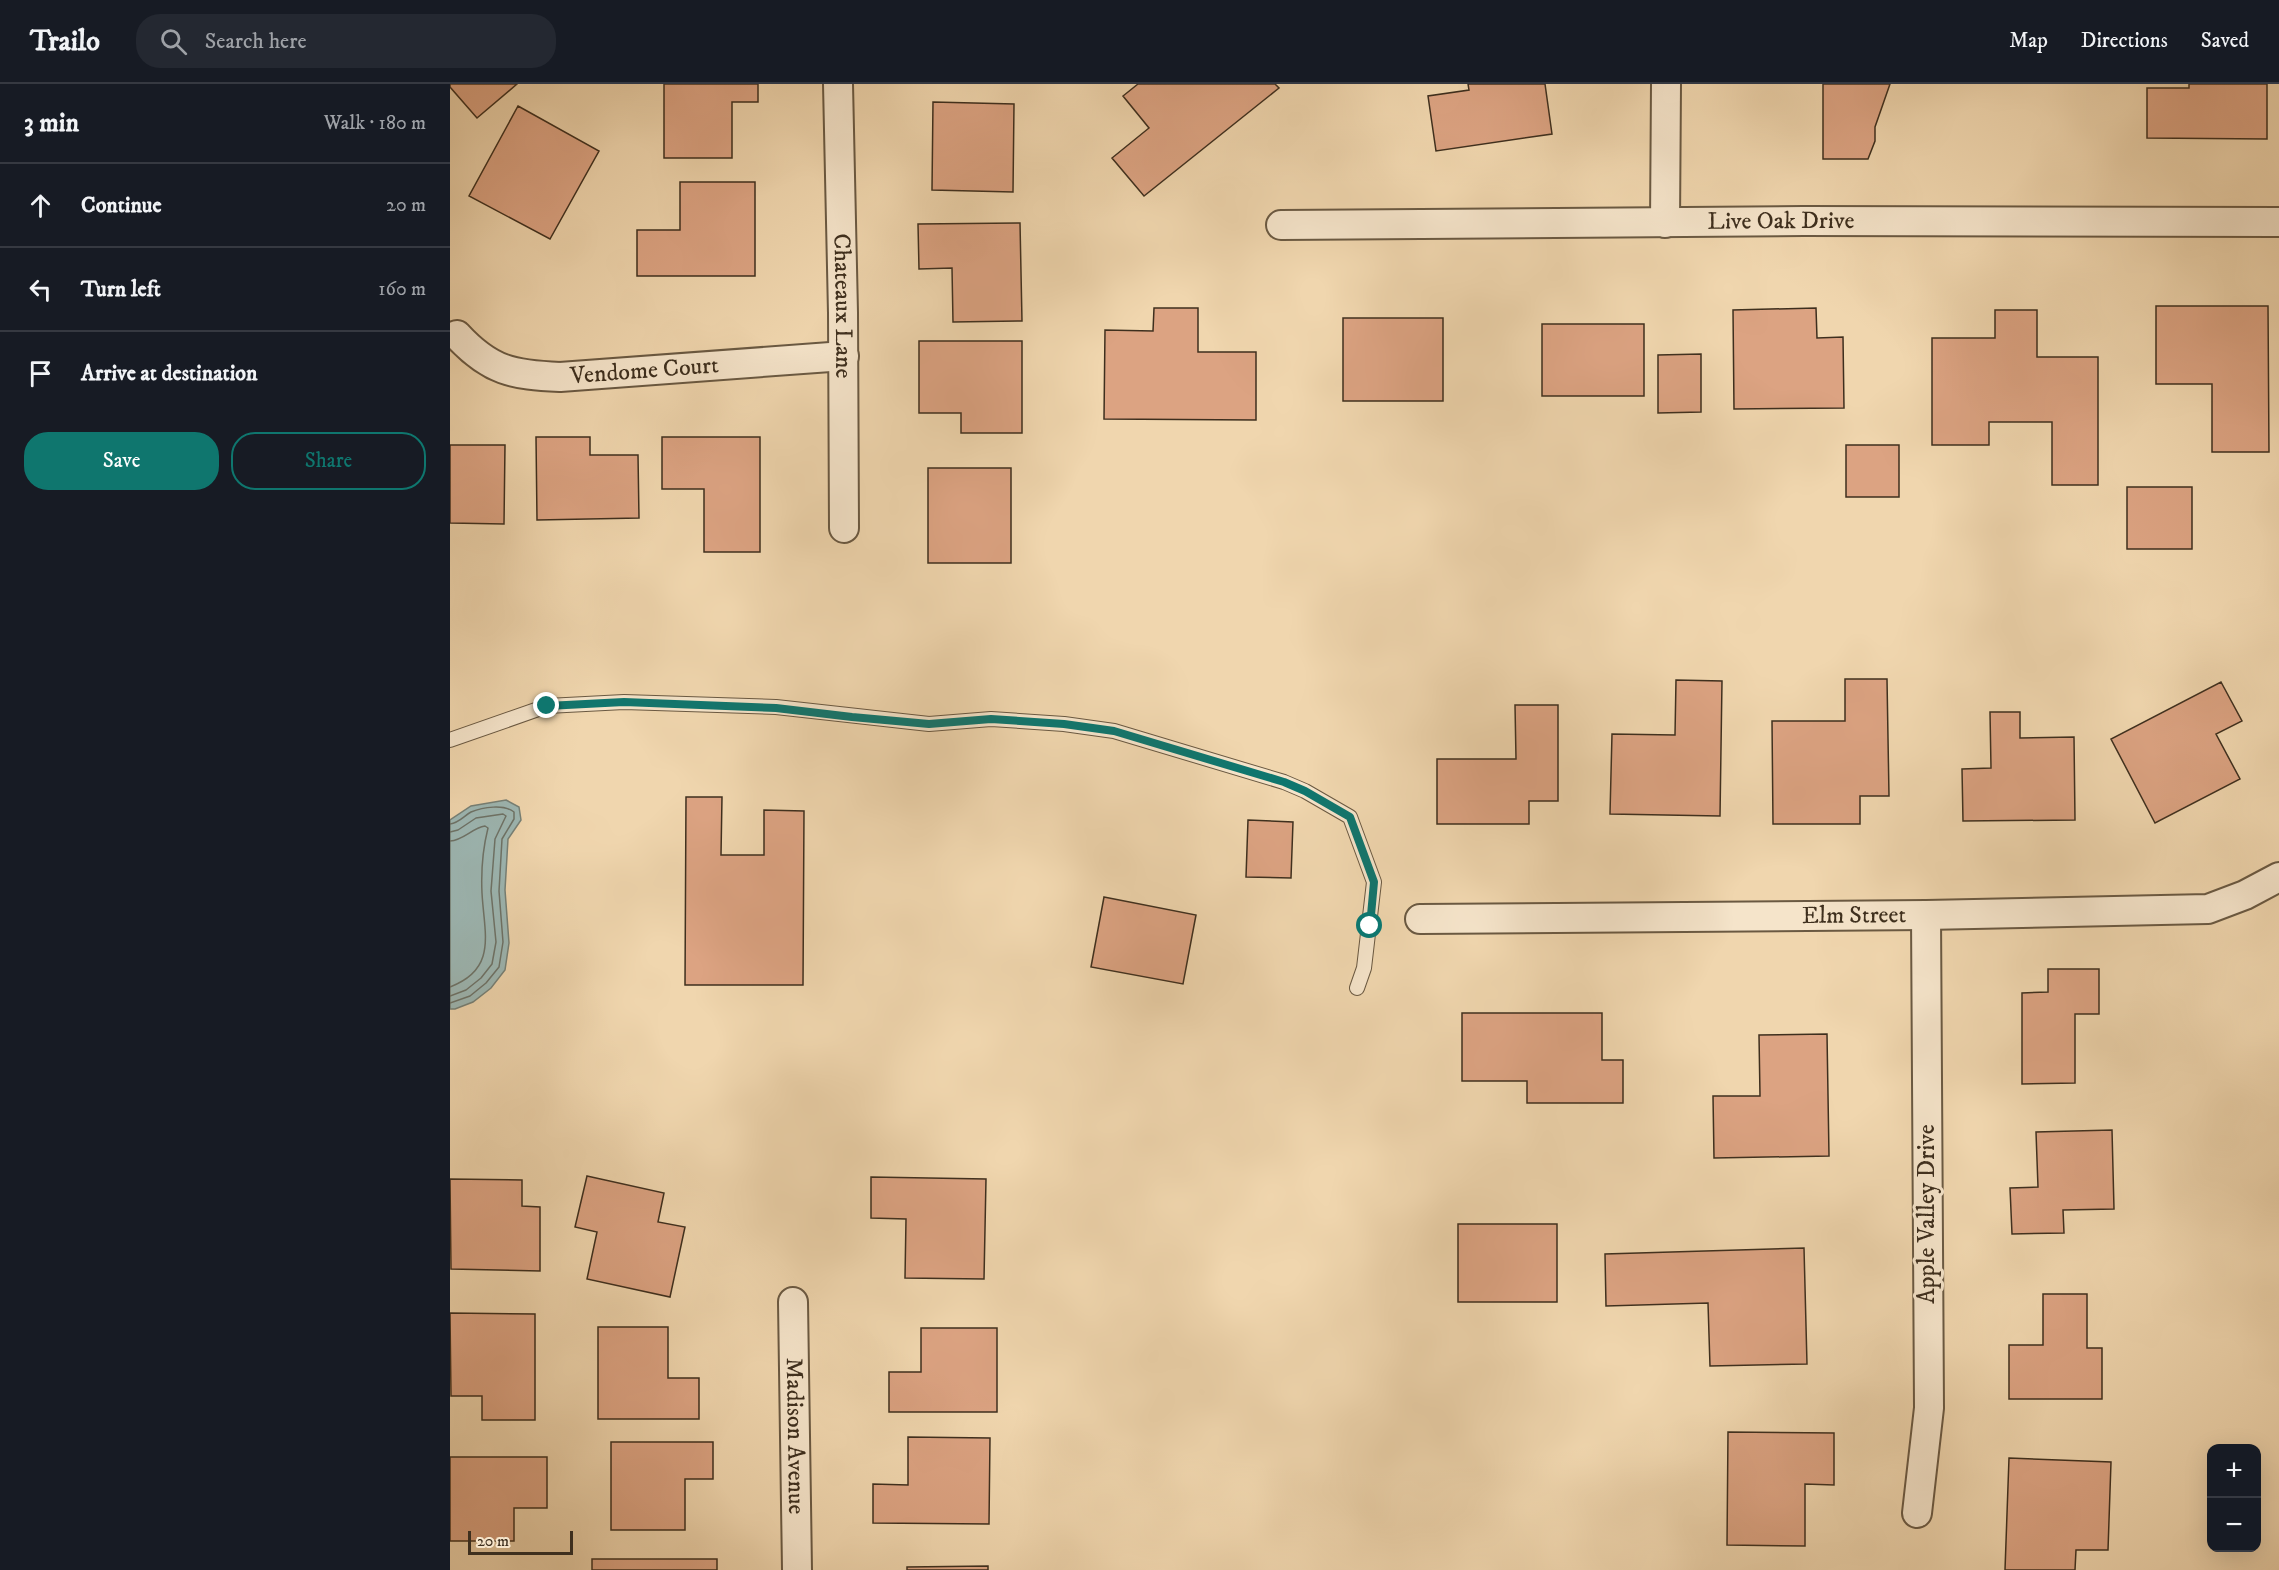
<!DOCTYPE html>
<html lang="en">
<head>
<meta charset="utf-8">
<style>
  :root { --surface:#171b24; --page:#242831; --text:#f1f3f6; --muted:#9ea1a6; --line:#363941; --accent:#0f766e }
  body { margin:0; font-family:"IM FELL DW Pica",serif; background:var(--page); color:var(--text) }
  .controls { position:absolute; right:18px; bottom:18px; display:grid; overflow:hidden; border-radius:12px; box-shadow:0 6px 24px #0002 }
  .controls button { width:54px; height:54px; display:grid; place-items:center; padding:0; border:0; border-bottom:2px solid var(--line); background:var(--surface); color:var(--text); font:30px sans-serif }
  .scale { position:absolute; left:18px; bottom:15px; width:105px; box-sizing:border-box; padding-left:6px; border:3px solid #3e2f1e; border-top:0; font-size:16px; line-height:21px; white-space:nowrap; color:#3e2f1e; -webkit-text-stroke:4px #f5e4ca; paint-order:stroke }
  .stop { position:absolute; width:18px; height:18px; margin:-14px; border:4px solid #0f766e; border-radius:50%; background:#fff }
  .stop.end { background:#0f766e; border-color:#fff; box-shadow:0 2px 6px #0008 }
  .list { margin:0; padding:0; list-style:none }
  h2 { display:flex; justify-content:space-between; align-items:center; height:78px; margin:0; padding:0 24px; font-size:26px }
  h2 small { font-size:20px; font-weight:400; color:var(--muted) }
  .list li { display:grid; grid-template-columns:39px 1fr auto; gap:18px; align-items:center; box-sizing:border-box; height:84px; padding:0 24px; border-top:2px solid var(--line) }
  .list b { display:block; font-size:22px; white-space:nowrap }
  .list em { font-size:20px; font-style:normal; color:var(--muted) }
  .actions { display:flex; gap:12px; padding:18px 24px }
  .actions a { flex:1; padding:14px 0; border:2px solid var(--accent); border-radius:24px; text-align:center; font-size:21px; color:var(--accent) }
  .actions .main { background:var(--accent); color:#fff }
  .icon { flex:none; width:33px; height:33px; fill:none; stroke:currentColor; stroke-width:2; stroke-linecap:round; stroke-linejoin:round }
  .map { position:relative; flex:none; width:1829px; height:1486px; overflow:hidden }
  header { display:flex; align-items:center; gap:36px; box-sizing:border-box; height:84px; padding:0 30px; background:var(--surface); border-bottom:2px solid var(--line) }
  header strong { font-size:28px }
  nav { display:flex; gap:33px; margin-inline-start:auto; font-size:21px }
  .search { width:420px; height:54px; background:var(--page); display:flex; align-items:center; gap:15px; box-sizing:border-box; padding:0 21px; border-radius:24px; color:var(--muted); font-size:22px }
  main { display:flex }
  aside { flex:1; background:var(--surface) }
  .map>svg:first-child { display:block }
</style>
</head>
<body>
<header>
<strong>Trailo</strong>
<div class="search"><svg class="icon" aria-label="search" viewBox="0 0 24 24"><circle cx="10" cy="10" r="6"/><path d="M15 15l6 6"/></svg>Search here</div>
<nav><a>Map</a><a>Directions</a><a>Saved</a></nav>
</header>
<main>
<aside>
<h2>3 min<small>Walk · 180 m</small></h2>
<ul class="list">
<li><svg class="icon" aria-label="ahead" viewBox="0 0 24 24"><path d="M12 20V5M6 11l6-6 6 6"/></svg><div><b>Continue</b></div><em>20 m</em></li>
<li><svg class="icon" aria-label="left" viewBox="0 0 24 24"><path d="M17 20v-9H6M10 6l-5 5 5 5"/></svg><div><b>Turn left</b></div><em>160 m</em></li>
<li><svg class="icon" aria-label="arrive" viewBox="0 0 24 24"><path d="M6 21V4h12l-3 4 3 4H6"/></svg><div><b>Arrive at destination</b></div></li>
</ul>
<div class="actions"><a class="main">Save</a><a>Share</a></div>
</aside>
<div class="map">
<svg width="1829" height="1486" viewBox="0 0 1829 1486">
  <rect width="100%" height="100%" fill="#f0d6ae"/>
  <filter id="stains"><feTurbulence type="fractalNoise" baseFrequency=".00333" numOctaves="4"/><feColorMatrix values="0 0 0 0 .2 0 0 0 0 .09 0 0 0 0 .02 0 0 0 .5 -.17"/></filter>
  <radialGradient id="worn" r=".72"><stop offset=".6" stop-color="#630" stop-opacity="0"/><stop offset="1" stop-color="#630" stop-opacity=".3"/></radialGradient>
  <path fill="#9db7b3" stroke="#778177" stroke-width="1.5" d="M56,716L69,723L71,736L58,755L55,806L59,859L55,886L41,904L23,918L5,925H0V736L21,722Z"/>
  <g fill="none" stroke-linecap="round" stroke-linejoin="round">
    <path stroke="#6e7368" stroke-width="1.5" d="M0,740C9,739 14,732 21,728C33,723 54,720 64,728V735L52,755L49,807L53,858L49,883L36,899L20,912L0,919
      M0,748L8,746L26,734L53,730L56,732L45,755L41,807L46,858L42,880L31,894L16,906L0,912
      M0,757C14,756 22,744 35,742L38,744C33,764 31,788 32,809C34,849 48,885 0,903"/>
  </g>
  <path fill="#dca382" stroke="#3e2f1e" stroke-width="1.5" d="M0,0H67L27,34L0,3Z
    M214,0H308V18H282V74H214Z
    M688,0H825L829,4L694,112L662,74L699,44L673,12Z
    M1018,0H1095L1102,50L986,67L978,12L1019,6Z
    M1373,0H1440L1425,43V57L1418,75H1373Z
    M1739,0H1817V55L1697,54V4H1739Z
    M483,18L564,20L563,108L482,106Z
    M68,22L149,67L100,155L19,112Z
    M230,98H305V192H187V146H230Z
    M570,139L572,237L503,238L502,184L469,185L468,140Z
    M1706,222H1818L1819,368H1762V300H1706Z
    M704,224H748V268H806V336L654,335L655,246L703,247Z
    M1366,224L1367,254L1393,253L1394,324L1284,325L1283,226Z
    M1545,226H1587V273H1648V401H1602V338H1539V361H1482V254H1545Z
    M893,234H993V317H893Z
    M1092,240H1194V312H1092Z
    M469,257H572V349H511V329H469Z
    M1251,270V328L1208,329V271Z
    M86,353H140V371H188L189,434L87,436Z
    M212,353H310V468H254V405H212Z
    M0,361H55L54,440L0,439Z
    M1396,361H1449V413H1396Z
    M478,384H561V479H478Z
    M1677,403H1742V465H1677Z
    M1395,595H1437L1439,712H1410V740H1323L1322,637H1395Z
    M1226,596L1272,597L1270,732L1160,730L1162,650L1225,651Z
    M1771,598L1792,637L1766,650L1790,695L1705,739L1661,655Z
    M1065,621H1108V717H1079V740H987V675H1066Z
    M1540,628H1570V654L1624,653L1625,736L1513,737L1512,685L1541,684Z
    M236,713H272L271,771H314V726L354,727L353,901H235Z
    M798,736L843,738L841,794L796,793Z
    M654,813L746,831L733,900L641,883Z
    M1598,885H1649V930H1625V999L1572,1000V909L1598,908Z
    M1012,929H1152V976H1173V1019H1077V997H1012Z
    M1377,950L1379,1072L1264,1074L1263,1012H1310L1309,951Z
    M1662,1046L1664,1125L1613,1126L1614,1149L1562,1150L1560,1104L1588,1103L1586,1048Z
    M137,1092L214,1109L208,1138L235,1143L220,1213L137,1195L147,1148L125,1143Z
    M421,1093L536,1095L534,1195L455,1194L456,1135L421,1134Z
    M0,1095L72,1096V1122L90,1123V1187L1,1185Z
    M1008,1140H1107V1218H1008Z
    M1354,1164L1357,1280L1260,1282L1258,1219L1156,1222L1155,1170Z
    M1593,1210H1637V1264H1652V1315H1559V1261H1593Z
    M0,1229L85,1230V1336H32V1312H1Z
    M148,1243H218V1294H249V1335H148Z
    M471,1244H547V1328H439V1288H471Z
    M1278,1348L1384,1349V1401L1355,1400V1462L1277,1461Z
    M458,1353L540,1354L539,1440L423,1439V1400L458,1401Z
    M161,1358H263V1395H235V1446H161Z
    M0,1373H97V1424H64V1457H0Z
    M1559,1374L1661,1378L1658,1466H1626L1625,1486H1555Z
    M142,1475H267V1486H142Z
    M538,1482V1486H457V1483Z"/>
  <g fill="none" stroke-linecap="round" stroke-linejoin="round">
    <g stroke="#6a5942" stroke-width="16">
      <path id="service" d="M0,656L97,622L174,618L326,623L479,640L541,635L614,640L664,647L834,698L855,707L900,733L924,798L914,884L907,904"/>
    </g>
    <g stroke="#6a5942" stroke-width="32">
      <g id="minor">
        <path id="s1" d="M388,0L393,229L394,444"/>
        <path d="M1215,139L1216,0"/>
        <path id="s2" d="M831,141L1354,137L1829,138"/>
        <path id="s3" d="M7,251C40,287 63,291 110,293L394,272"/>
        <path id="s4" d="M970,835L1476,831L1758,825L1795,811L1829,793"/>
        <path id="s5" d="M343,1218L347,1486"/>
        <path d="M1467,1429L1479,1324L1476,831"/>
      </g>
    </g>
    <use href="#service" stroke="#f5e4ca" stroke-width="14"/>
    <use href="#minor" stroke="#f5e4ca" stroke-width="28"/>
  </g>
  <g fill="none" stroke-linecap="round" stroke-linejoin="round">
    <path stroke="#0f766e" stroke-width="8" d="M97,622L174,618L326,624L402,633L479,640L541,635L614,640L664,647L834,698L855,707L900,733L924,798L920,842"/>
  </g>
  <g text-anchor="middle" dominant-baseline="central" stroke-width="6" stroke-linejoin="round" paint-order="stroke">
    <g font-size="24" fill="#3e2f1e" stroke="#f5e4ca">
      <text stroke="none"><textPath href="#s2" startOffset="500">Live Oak Drive</textPath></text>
      <text stroke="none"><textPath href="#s1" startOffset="222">Chateaux Lane</textPath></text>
      <text stroke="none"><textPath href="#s3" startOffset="200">Vendome Court</textPath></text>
      <text stroke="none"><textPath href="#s4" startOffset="434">Elm Street</textPath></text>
      <text transform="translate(1477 1130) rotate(-90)">Apple Valley Drive</text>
      <text stroke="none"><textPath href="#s5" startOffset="134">Madison Avenue</textPath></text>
    </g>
  </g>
  <rect width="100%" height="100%" filter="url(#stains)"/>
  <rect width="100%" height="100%" fill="url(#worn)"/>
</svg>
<div class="controls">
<button>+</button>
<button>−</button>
</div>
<div class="scale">20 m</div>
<div class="stop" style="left:920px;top:842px"></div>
<div class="stop end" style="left:97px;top:622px"></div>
</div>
</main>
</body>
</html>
